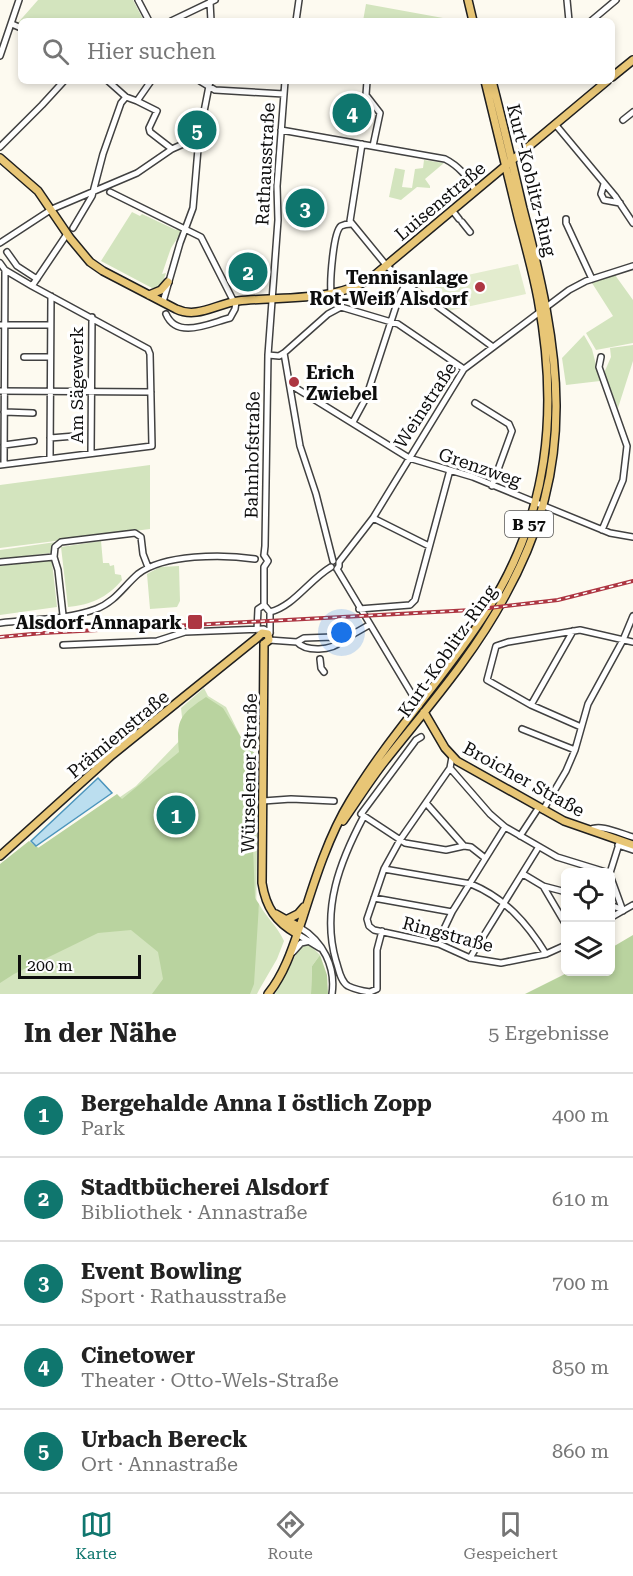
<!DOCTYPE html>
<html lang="de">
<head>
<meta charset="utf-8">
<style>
  :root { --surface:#fff; --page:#f6f6f6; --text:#222; --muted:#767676; --line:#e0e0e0; --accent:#0f766e }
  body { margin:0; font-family:"Roboto Serif",serif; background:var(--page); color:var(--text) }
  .controls { position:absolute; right:18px; bottom:18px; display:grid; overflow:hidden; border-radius:9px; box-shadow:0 3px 9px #0003 }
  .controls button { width:54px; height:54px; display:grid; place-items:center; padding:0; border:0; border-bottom:2px solid var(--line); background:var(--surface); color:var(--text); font:30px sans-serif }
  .scale { position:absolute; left:18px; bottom:15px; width:123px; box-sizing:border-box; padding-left:6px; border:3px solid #0e0e0e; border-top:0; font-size:16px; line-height:21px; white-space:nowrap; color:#0e0e0e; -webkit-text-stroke:4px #fff; paint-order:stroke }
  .you { position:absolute; left:342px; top:633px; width:21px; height:21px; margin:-15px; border:4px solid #fff; border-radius:50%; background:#1a73e8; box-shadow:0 0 0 9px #1a73e833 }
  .badge { display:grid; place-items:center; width:39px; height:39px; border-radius:50%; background:var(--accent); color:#fff; font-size:20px; font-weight:700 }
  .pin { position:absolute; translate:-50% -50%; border:3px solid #fff; box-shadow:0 2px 6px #0006 }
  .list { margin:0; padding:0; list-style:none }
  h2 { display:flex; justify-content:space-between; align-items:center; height:78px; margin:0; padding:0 24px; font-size:26px }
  h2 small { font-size:20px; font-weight:400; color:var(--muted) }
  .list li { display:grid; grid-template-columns:39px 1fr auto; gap:18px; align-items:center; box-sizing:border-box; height:84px; padding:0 24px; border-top:2px solid var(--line) }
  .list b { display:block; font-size:22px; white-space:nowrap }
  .list p { margin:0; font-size:20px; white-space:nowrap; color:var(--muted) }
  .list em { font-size:20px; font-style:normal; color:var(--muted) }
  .icon { flex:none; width:33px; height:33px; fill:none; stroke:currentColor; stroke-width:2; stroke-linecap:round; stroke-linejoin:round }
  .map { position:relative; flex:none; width:633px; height:994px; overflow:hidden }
  .search { position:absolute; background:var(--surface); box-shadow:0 3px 9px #0003; left:18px; right:18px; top:18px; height:66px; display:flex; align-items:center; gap:15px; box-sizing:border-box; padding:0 21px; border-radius:9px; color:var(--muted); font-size:22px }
  .sheet { height:498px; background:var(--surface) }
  nav { display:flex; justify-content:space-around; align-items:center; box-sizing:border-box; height:84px; border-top:2px solid var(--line); background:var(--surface); font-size:16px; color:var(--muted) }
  nav a { display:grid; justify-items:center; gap:3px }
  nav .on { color:var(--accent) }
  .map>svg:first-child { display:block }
</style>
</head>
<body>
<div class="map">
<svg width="633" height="994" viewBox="0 0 633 994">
  <rect width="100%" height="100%" fill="#fdfaf0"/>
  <path fill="#d3e4be" d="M38,0H133L144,21H21V27L16,25Z
    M366,4L454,20V21H363Z
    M424,160L444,163L425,179L430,186V188L417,187L401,200L389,197L395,168L405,170L402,187L412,188L415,169L423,168Z
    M132,212L140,216L142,214L176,230L178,227L182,231L171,248L162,274L166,273L162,284L157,289L152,288L101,261Z
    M615,275L633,300V343L596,350L586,333L613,316L592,283Z
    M584,335L592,349L600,381L566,385L562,358Z
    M633,345V361L618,408L604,373L611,357L610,348Z
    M150,465V529L0,548V485Z
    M101,541L103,563H109L110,566L114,565L115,574L121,575L122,580C107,598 90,605 68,607L61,547Z
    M56,542L53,552L50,553L0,559V550Z
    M49,560L52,562L57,607L0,615V566Z
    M179,566L180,601L177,607L150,609L147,574L160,567Z
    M204,688L208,696L226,707L258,772L256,926L259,904C266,917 278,927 284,941L277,959L259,990L257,994H0V869L28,843L38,847L42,851L136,786L184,736L181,708Z
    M309,944L320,955L312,966L311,994H275L300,947Z"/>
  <path fill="#b9d39f" d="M206,697L223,708L242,739L256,755L253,847L255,898L259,904L254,984L250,994H152L163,979L158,952L131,930L98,933L14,974L0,983V864L29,841L38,848L117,794L122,799L179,752C176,720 179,715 206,697Z
    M633,935V994H525L569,972H610L611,948Z
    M320,955L327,975L328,994H311L312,966Z"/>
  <path fill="#e3ecce" d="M518,264L526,294L448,311L440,306L439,300L431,294L440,281Z"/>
  <path fill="#bbdeef" stroke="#4b95bd" stroke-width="1.5" d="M98,778L112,793L36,846L31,841Z"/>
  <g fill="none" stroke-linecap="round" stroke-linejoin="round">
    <g stroke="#414141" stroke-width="8">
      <path id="minor" d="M138,0L149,21
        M567,0L569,21
        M210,2L211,21
        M171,21L215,0
        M296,21L299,0
        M591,21L616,0
        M12,24L21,28
        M0,56L19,0
        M108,81L126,97
        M200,81L215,90L284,94
        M367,81L366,95L380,113L373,146
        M137,101L157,111L149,128L150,132L172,149
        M623,120L633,112
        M555,124L615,196L633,223
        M281,130L445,159C457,165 470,178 475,191
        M362,144L350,221L386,265L406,284L430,301
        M0,147L42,105L64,81
        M604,184L601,194L604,200L620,203
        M110,192L201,237L234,302
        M452,210L459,219
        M566,219V223L592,279
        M462,222L470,232
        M73,228L92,196L103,154L121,103L126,97L137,101L151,81
        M0,243L52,209L137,173L172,149L199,137
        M7,252L17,266L37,279
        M0,263L5,270L32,286L148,349L150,354L152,446L0,465
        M32,286L67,234
        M331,292C330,281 333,232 341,226C345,224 347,224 351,224
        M163,302L180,243L193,208L199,137L210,81
        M437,306L493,347
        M166,314C177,340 210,323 230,318L235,309L236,302
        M0,325H50
        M284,353L300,446L316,494L333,561
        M268,355L279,356L284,353L328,314L341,307L398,324L464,369
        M24,357H50
        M601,357L599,367L627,446L623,480L602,530
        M291,385L409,458L473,477L610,533L633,537
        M0,391L151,392
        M475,403L509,424L512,431L492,486
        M4,412L33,413
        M353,422L366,398L400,294L406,284
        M50,438L75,436
        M4,445L34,441
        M91,453L92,317
        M50,458L51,296
        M4,464L5,270
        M373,518L429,546
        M264,555L265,546L268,355L278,220L277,186L285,81
        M264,555L268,561L264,567V605L270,612V632
        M0,562L54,557
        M337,569L339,566V562L373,518L464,369L569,290L586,281L633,266
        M337,569L419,706
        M359,609L410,605L415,600L450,470
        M270,612C294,606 309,580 331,567
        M63,615L58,570L54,557L55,547L61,542L135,533L141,537L143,554L148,567
        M0,623C31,619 66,620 96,609C115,602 124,586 138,574C164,554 223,554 255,559
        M257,630L258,609L264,605
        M269,640L297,642L304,638L334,637L341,641L369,625
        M297,642C306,652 332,651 341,641
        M63,645L157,641L185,632L264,629L270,633
        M320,659L321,668L324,672
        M531,705L573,631
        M581,727L531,705L487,680L496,646L508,642L580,630L633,642
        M522,729L575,750
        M421,737L416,740L361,814L405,843L446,850L464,846
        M452,757L450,768L400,840L384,869L367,919L369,926L374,930L439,944L470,958L501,963L546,954L566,945
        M450,768L490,814L505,827L557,857L609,873
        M263,801L291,799L334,801
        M426,803L464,846L471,847L485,858
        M543,810L566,771L575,750L588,704L623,640L633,616
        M364,816C340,861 321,909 336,961C339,969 340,981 348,986C354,989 363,991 370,992L377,989V950L382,931
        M589,830C600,823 621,834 633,837
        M520,836L539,807
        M618,845L633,850
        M384,869L471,884C505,898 527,923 546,954
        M610,873L620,841
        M523,874L543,886L566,892
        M610,875L623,911
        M543,886L566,925
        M374,898L452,912
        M610,905L621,909
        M610,918L633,905
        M299,927C323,941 336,967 332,994
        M443,931L452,912L505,827
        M297,934L320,948
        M293,952L301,943L310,941
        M470,958L538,848"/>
    </g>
    <g stroke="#1f1f1f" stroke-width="10">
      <path id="major" d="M468,0L473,21
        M612,77L633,60
        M0,158L38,191L70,238L90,262L103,271L176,309C197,319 216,304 238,301C281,296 341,303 376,274L607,81
        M149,295L161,290L168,282
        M257,638L262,633L268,634L269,640L264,644
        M264,644L262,883C266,908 276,922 297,934
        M424,712L445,748L457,761L564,821L633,845
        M343,821C357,801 370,780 385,761C427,708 473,656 505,596C580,461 560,351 523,209C513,166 503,123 492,81
        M0,856L112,755L257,638
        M276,914L299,927
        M286,920L298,914L304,907
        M268,994C286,972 294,943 303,917C315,879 329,835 350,801C390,734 445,678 487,611C549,514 559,411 538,299C533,272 525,244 518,217C507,172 496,126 485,81"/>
    </g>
    <use href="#minor" stroke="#fff" stroke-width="5"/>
    <use href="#major" stroke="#e8c676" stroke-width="7"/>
    <g stroke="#ad3642" stroke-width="4">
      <path id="rail" d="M0,637L43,633L472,610L558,600L633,581"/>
    </g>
    <use href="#rail" stroke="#fff" stroke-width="1.5" stroke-dasharray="4.5" stroke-linecap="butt"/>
  </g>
  <g fill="#ad3642" stroke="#fff" stroke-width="2">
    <circle cx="480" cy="287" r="6"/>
    <circle cx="294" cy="382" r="6"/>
    <rect x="187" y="614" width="16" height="16" rx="3"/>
  </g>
  <g text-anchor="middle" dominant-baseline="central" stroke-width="6" stroke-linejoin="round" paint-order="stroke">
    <rect fill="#fff" stroke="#565656" stroke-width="1.5" x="505" y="511" width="48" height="26" rx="4.5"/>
    <g font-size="16" font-weight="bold" fill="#0e0e0e">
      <text x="529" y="524">B 57</text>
    </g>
    <g font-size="18" fill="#0e0e0e" stroke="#fff">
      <text transform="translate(265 164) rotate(-87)">Rathausstraße</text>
      <text transform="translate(532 180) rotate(76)">Kurt-Koblitz-Ring</text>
      <text transform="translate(440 201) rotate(-40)">Luisenstraße</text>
      <text transform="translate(76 385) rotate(-90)">Am Sägewerk</text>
      <text transform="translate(425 405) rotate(-57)">Weinstraße</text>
      <text transform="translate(252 455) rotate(-89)">Bahnhofstraße</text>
      <text transform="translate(480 467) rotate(19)">Grenzweg</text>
      <text transform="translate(447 651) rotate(-55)">Kurt-Koblitz-Ring</text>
      <text transform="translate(118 734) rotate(-40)">Prämienstraße</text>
      <text transform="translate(249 773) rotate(-89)">Würselener Straße</text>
      <text transform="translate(524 779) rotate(29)">Broicher Straße</text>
      <text transform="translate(448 934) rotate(15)">Ringstraße</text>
    </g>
    <g font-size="18" font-weight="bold" fill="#0e0e0e" stroke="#fff" text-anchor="end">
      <text x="468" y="277">Tennisanlage<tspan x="468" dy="21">Rot-Weiß Alsdorf</tspan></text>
      <text x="306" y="372" text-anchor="start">Erich<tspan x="306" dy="21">Zwiebel</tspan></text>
      <text x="182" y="622">Alsdorf-Annapark</text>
    </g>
  </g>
</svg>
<div class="controls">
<button><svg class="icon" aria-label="locate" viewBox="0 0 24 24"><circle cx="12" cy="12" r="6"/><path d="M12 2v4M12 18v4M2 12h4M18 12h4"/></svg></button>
<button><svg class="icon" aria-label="layers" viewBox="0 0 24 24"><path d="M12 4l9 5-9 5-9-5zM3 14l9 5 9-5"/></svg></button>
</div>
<div class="scale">200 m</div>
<div class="you"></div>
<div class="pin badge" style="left:176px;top:815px">1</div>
<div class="pin badge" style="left:248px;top:272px">2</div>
<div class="pin badge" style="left:305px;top:208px">3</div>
<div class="pin badge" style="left:352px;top:113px">4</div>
<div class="pin badge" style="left:197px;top:130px">5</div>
<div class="search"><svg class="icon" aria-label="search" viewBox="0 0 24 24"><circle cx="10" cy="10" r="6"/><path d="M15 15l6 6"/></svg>Hier suchen</div>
</div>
<section class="sheet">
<h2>In der Nähe<small>5 Ergebnisse</small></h2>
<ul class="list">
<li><span class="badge">1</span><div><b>Bergehalde Anna I östlich Zopp</b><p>Park</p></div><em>400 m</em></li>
<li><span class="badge">2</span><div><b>Stadtbücherei Alsdorf</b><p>Bibliothek · Annastraße</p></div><em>610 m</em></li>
<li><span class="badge">3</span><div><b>Event Bowling</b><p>Sport · Rathausstraße</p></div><em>700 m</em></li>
<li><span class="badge">4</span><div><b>Cinetower</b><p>Theater · Otto-Wels-Straße</p></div><em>850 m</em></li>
<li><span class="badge">5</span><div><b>Urbach Bereck</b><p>Ort · Annastraße</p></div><em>860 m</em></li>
</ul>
</section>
<nav>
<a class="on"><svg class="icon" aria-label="map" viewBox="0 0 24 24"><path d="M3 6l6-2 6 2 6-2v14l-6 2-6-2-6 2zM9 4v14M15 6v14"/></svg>Karte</a>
<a><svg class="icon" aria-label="directions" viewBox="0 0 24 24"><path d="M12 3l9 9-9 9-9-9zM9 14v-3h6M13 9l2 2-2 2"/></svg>Route</a>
<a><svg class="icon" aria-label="saved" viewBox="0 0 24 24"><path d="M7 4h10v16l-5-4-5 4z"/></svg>Gespeichert</a>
</nav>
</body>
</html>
